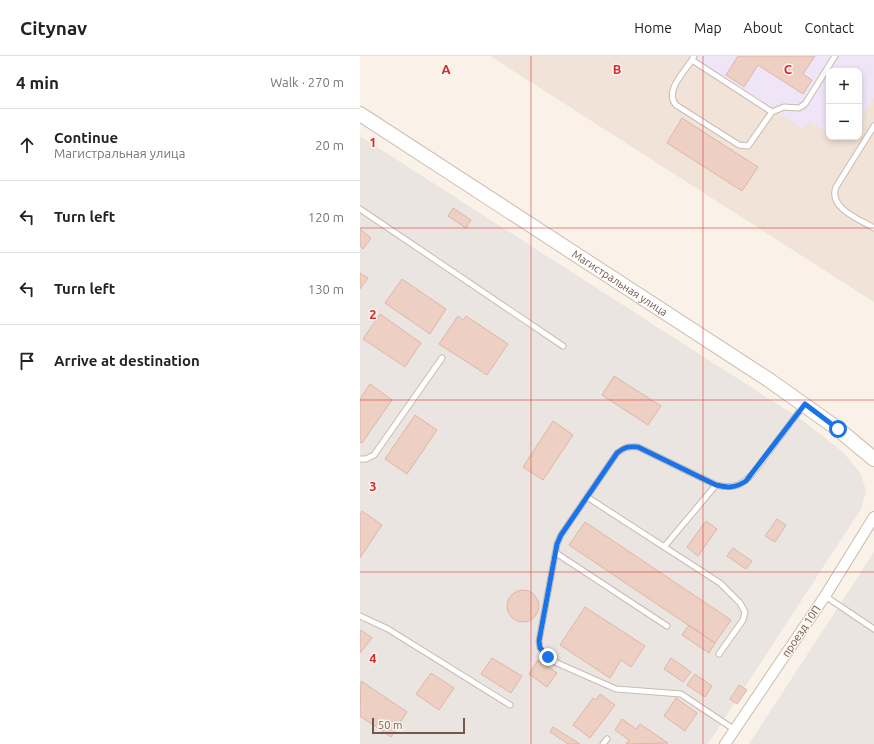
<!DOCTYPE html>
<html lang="en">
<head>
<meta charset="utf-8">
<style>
  :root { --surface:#fff; --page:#f6f6f6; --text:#222; --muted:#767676; --line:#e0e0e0 }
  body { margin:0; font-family:Ubuntu,sans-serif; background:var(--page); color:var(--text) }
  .controls { position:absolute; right:12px; top:12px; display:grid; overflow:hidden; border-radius:8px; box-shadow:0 2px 6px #0003 }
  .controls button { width:36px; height:36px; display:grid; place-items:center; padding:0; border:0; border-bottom:1px solid var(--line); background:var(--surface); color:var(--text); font:20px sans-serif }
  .scale { position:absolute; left:12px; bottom:10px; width:93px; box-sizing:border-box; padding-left:4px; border:2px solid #72594f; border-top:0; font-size:11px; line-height:14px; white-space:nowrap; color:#72594f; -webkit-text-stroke:3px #fdf6ef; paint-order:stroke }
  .stop { position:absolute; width:12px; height:12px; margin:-9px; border:3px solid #1a73e8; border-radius:50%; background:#fff }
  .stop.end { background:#1a73e8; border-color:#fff; box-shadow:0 1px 4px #0008 }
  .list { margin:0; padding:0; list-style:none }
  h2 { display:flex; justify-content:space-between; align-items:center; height:52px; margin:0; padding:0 16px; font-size:17px }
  h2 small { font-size:13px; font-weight:400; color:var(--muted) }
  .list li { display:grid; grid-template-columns:26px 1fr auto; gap:12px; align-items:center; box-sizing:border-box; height:72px; padding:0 16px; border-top:1px solid var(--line) }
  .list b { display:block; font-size:15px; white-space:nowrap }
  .list p { margin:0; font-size:13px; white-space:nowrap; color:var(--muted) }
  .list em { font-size:13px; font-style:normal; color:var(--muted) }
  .icon { flex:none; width:22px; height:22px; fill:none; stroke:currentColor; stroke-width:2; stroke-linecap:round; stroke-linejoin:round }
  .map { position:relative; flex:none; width:514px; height:688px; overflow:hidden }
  header { display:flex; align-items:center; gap:24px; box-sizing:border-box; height:56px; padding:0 20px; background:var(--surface); border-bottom:1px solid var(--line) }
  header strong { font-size:19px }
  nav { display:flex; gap:22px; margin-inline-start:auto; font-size:14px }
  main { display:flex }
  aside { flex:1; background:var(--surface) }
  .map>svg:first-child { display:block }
</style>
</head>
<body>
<header>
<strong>Citynav</strong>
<nav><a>Home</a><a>Map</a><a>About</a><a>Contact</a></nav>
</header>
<main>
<aside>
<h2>4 min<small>Walk · 270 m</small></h2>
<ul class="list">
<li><svg class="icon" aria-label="ahead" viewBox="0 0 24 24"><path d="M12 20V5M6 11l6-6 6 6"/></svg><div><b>Continue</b><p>Магистральная улица</p></div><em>20 m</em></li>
<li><svg class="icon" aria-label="left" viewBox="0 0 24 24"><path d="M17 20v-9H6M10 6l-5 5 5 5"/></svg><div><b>Turn left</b></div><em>120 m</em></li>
<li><svg class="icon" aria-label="left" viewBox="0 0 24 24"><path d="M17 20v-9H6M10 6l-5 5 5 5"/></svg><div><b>Turn left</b></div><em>130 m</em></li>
<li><svg class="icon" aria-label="arrive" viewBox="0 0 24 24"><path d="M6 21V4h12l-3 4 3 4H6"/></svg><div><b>Arrive at destination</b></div></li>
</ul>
</aside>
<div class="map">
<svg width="514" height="688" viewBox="0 0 514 688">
  <rect width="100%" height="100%" fill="#faf2e8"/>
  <path fill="#f1e3d8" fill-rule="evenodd" d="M130,0H514V246ZM469,15H499V81H469Z"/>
  <path fill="#ebe5e1" d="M0,80L442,364L484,397L501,418L506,435L501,453L348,688H0Z
    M514,496V688H389Z"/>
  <path fill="#efe5f7" d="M329,0H514V41L499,64V15H469V77L449,65L443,73Z"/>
  <path fill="#edd0c3" stroke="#deb6a5" d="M378,0H455L443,18L452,24L443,38L398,9L384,31L366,19Z
    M322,62L398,111L382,135L307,87Z
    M93,152L111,164L106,172L88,160Z
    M0,173L11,182L3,193L0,190Z
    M0,217L8,222L0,233Z
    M42,223L86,253L70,278L25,247Z
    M20,258L61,287L45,311L3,283Z
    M98,260L103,264L106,260L148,288L127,319L79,288Z
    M254,320L301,350L288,369L242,339Z
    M10,328L32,344L2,387L0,386V343Z
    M55,359L77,374L47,418L25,403Z
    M193,365L213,379L183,424L163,411Z
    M2,455L22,469L0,502V459Z
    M417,463L426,469L415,486L405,480Z
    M346,465L357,473L338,500L327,491Z
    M225,466L371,564L355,587L209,489Z
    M373,492L392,505L386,513L367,500Z
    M147 550a16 16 0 1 1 32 0a16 16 0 1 1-32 0Z
    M225,551L285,590L271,611L261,604L250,622L200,589Z
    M329,569L355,587L349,597L322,579Z
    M1,574L12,582L0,597V576Z
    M132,602L162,620L151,637L121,618Z
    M311,602L331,616L323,626L304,613Z
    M178,604L197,617L187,631L169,618Z
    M71,617L94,632L79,654L56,638Z
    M335,618L352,630L345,641L327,629Z
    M1,625L47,656L31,681L0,660Z
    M379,629L387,634L377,648L370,643Z
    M240,638L255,649L230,682L213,669L233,642L236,644Z
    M316,642L337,657L325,675L304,660Z
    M262,663L276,673L280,668L308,687L266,688L269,684L255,674Z
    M193,671L220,688H208L190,676Z"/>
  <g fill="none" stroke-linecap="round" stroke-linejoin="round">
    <g stroke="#cbbaaf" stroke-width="7">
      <path id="lane" d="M332,4L412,56L388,90L379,89L316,49C304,36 324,16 332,4L334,0
        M412,56L424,51L439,52L445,48L475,0
        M514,70L476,131C468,152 499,163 514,172
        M0,153L203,290
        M0,403H6L14,399L82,302
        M227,441L360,527L380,547L385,556L383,564L359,598
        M304,491L356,429
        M196,497L307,570
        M465,540L514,573
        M0,560L28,573L150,649
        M375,674L321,638L256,633L197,607L183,597L180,592L179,585L197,488L201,479L257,397C264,391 269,390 278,391L356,429C373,433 382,430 393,417L444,349
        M243,688L247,683"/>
    </g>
    <g stroke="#cbbaaf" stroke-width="12">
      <path id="street" d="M365,688L465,540L514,461"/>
    </g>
    <g stroke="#cfbbb0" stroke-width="16">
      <g id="secondary">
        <path id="s1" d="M0,58L409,324L478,373L514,403"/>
      </g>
    </g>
    <use href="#lane" stroke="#fff" stroke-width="5"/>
    <use href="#street" stroke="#fff" stroke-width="10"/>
    <use href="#secondary" stroke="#fff" stroke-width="14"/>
  </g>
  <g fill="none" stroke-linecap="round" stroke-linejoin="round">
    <path stroke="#1a73e8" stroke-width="5" d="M188,601L180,592L179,585L197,488L201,479L257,397C264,391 269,390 278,391L356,429C368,432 375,432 386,425L445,348L478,373"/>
  </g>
  <path fill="none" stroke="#d62828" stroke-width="1" stroke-opacity="0.55" d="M171,0V688M343,0V688M0,172H514M0,344H514M0,516H514"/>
  <g text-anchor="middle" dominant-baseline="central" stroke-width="3" stroke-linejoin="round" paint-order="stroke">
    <g font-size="11" fill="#72594f" stroke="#fdf6ef">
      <text stroke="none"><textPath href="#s1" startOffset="310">Магистральная улица</textPath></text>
      <text transform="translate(441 575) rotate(-56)">проезд 10П</text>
    </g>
  </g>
  <g font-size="13" text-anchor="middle" font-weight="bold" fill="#d62828" stroke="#fdf6ef" stroke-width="3" stroke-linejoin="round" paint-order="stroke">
    <text x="86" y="18">A</text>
    <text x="257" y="18">B</text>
    <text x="428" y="18">C</text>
    <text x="13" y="91">1</text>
    <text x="13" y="263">2</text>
    <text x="13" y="435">3</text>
    <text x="13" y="607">4</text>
  </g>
</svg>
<div class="controls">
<button>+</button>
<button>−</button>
</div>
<div class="scale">50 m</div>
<div class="stop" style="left:478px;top:373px"></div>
<div class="stop end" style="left:188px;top:601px"></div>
</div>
</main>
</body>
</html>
